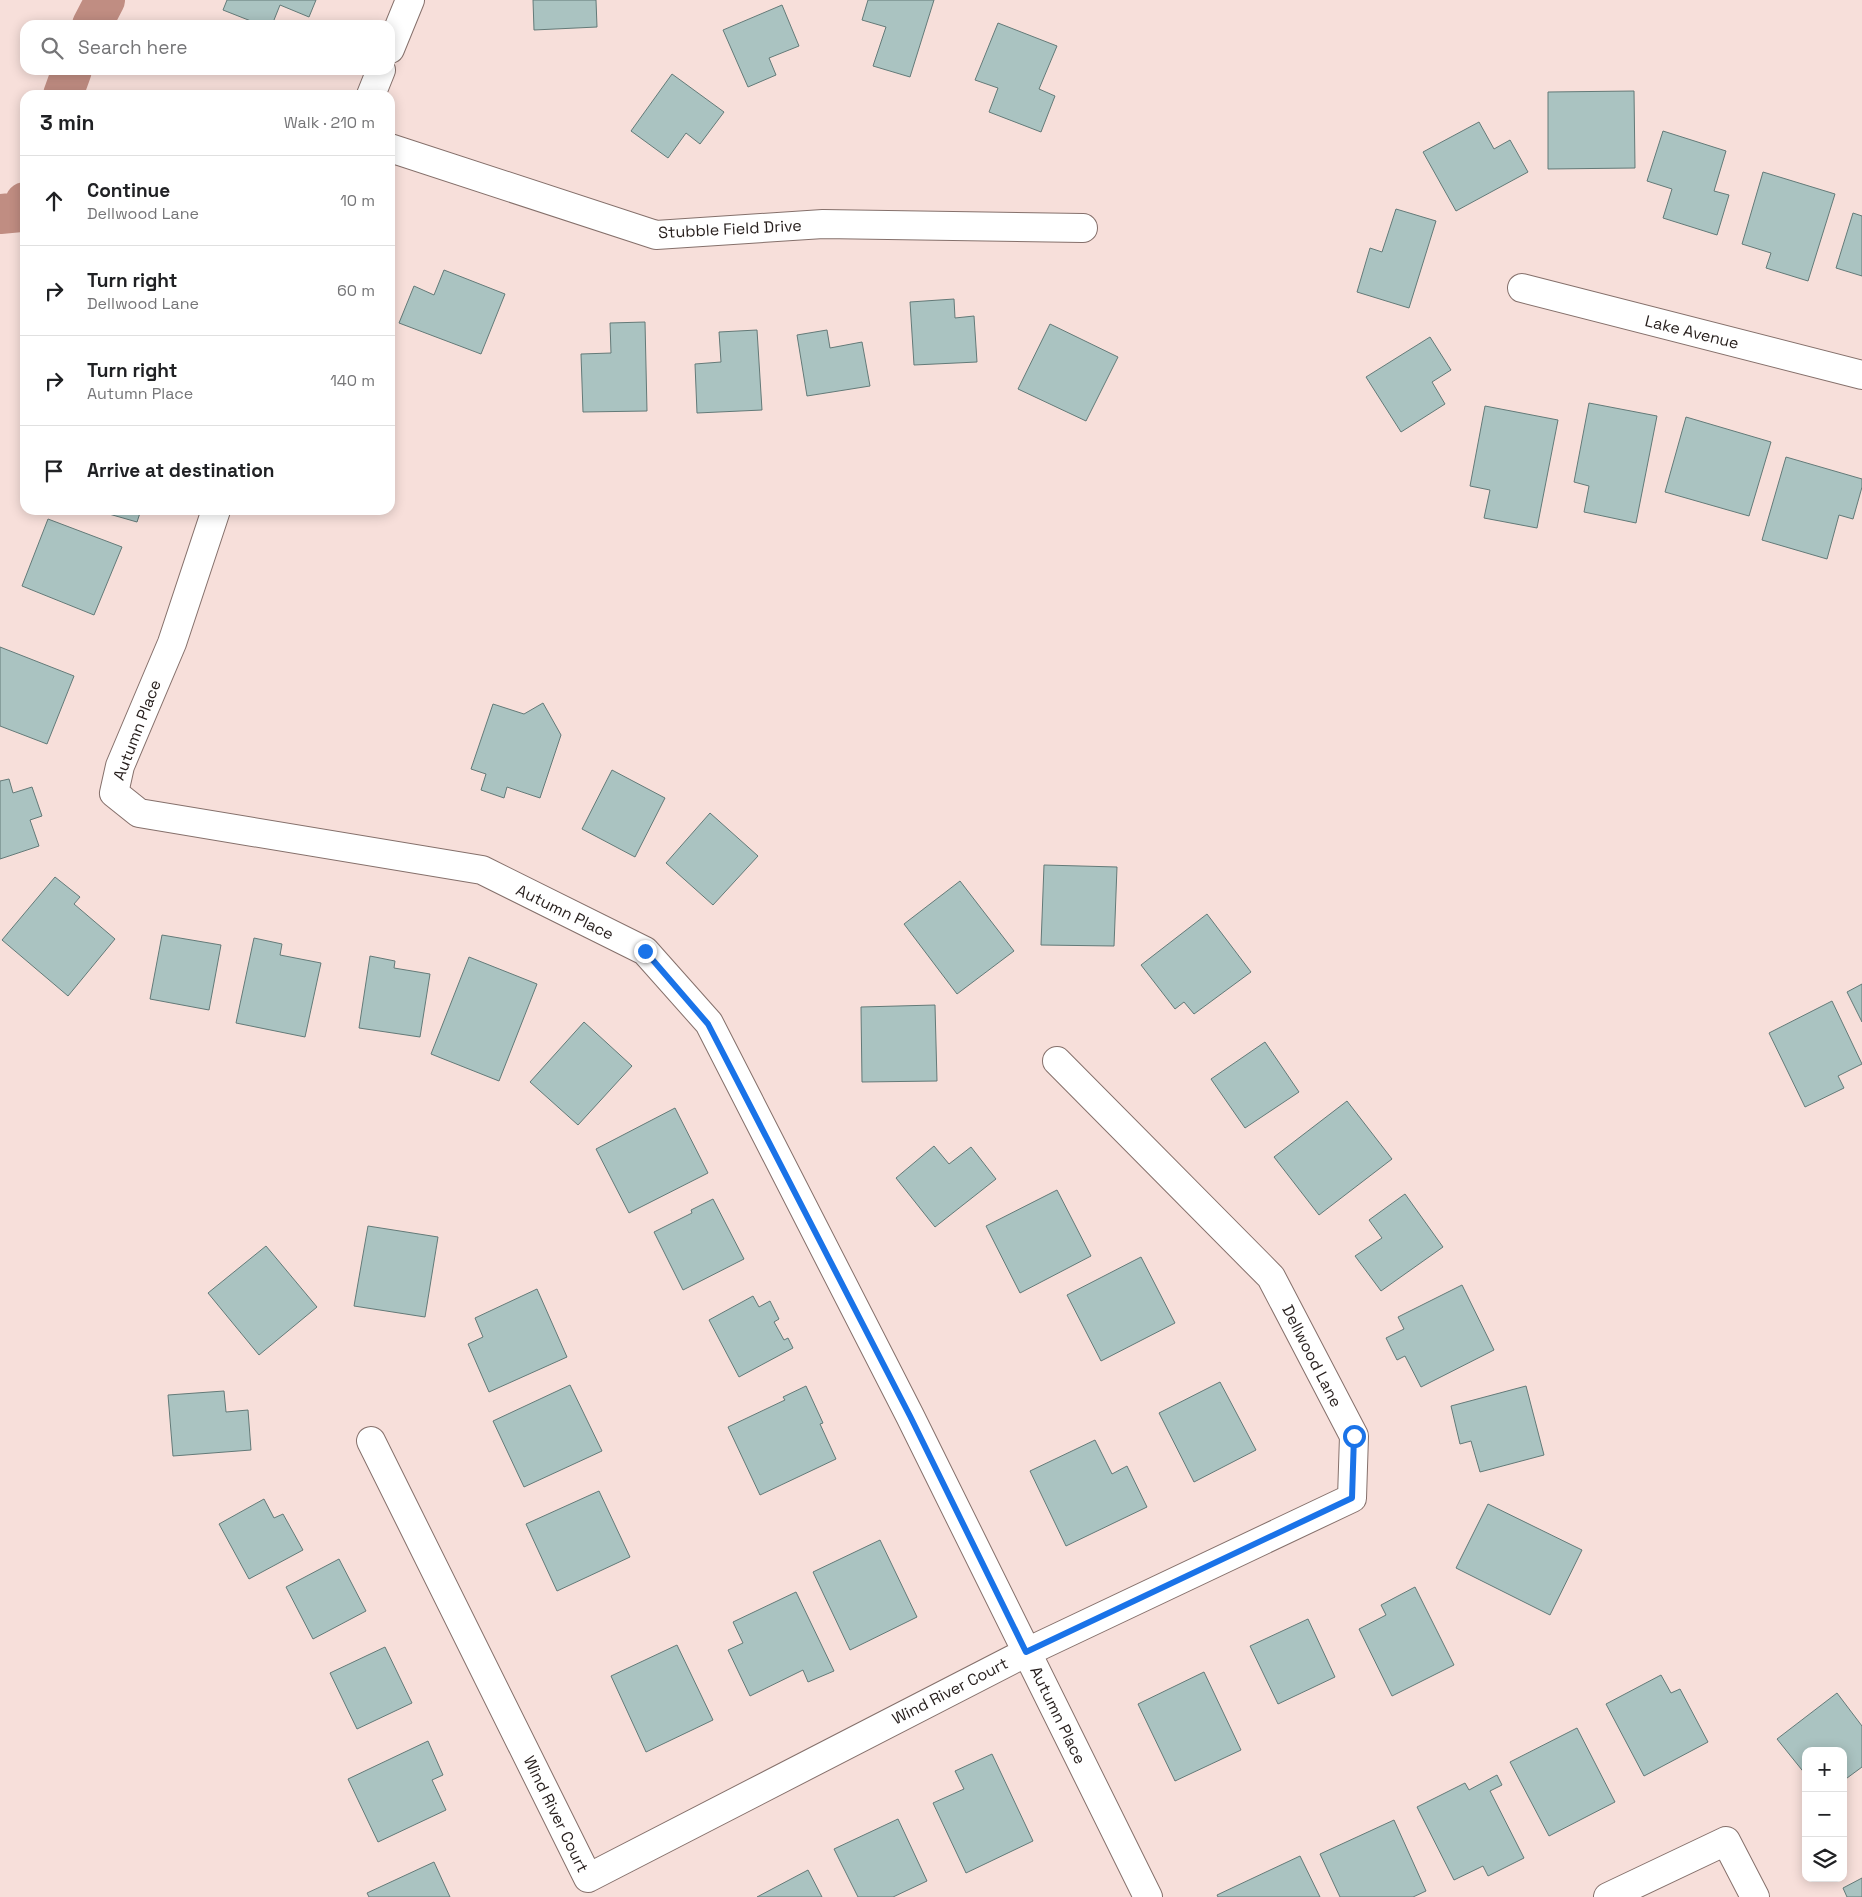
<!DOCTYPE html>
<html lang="en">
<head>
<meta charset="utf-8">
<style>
  :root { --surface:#fff; --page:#f2f2f2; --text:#202124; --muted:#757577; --line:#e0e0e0 }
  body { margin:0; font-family:"Space Grotesk",sans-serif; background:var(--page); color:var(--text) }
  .controls { position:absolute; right:15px; bottom:15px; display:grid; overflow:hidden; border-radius:10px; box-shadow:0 2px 12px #0003 }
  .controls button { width:45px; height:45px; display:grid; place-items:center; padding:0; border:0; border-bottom:1px solid var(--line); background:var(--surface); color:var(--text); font:25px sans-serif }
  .stop { position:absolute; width:15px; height:15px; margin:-11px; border:4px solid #1a73e8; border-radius:50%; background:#fff }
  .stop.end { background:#1a73e8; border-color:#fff; box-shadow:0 1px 5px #0008 }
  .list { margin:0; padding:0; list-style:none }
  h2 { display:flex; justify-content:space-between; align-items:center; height:65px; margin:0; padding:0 20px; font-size:21px }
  h2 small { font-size:16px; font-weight:400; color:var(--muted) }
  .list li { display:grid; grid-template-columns:32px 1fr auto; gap:15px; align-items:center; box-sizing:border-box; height:90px; padding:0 20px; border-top:1px solid var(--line) }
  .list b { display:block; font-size:19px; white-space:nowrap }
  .list p { margin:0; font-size:16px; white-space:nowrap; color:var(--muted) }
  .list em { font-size:16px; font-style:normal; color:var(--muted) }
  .icon { flex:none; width:28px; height:28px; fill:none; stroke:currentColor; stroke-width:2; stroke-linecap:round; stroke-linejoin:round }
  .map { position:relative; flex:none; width:1862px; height:1897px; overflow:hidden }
  .search { position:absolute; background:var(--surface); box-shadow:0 2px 12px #0003; left:20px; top:20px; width:375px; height:55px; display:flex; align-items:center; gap:12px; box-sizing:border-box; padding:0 18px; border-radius:15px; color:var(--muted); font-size:19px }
  .panel { position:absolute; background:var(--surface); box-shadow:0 2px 12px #0003; left:20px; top:90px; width:375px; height:425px; border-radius:15px }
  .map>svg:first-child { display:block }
</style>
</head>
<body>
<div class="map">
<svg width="1862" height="1897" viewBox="0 0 1862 1897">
  <rect width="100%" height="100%" fill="#f7dfda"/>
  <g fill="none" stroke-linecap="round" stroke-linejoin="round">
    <path stroke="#c08d82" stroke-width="40" d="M92,25L105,0
      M63,95L72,70
      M0,214L21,212L25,202"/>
  </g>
  <path fill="#aac3c1" stroke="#637a78" d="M227,0H316L309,17L280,5L272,25H261L223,10Z
    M533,0H596L597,27L534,30Z
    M868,0H934L910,77L873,66L886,27L862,20Z
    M782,5L799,46L769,58L776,75L748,87L723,30Z
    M998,23L1057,46L1039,89L1055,96L1041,132L989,112L998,88L975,80Z
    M672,74L724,112L700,144L686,133L668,158L631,131Z
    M1634,91L1635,168L1548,169V92Z
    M1479,122L1494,149L1510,140L1528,172L1456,211L1423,152Z
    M1663,131L1726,151L1714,191L1729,195L1717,235L1663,218L1672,189L1647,181Z
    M1763,172L1835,194L1808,281L1766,268L1771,253L1742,244Z
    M1396,209L1436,221L1409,308L1357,292L1370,248L1382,252Z
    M1853,213L1862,216V276L1836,268Z
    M444,270L505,294L481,354L399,323L414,286L434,295Z
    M954,299L955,318L974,316L977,362L914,365L910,302Z
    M645,322L647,411L583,412L581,354L611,353L610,323Z
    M1050,324L1118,357L1086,421L1018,389Z
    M757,330L762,410L697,413L695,364L721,362L719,332Z
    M827,330L830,348L862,342L870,386L807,396L797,335Z
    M1430,337L1451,370L1432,382L1445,404L1401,432L1366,377Z
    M1589,403L1657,416L1636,523L1584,512L1589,486L1574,482Z
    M1485,406L1558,420L1537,528L1484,518L1490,490L1470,486Z
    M1686,417L1771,442L1749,516L1665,492Z
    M1786,457L1862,479V487L1853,519L1839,515L1827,559L1762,540Z
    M95,510H141L137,522Z
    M48,519L122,547L94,615L22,586Z
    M0,647L74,676L47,744L0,726Z
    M543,703L561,735L540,798L507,787L504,798L481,790L486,774L471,769L493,704L524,714Z
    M612,770L665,798L635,857L582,829Z
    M9,779L13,793L32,787L42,816L30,820L39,846L0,859V781Z
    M710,813L758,856L713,905L666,863Z
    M1044,865L1117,867L1114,946L1041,945Z
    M55,877L80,897L74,904L115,939L68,996L2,940Z
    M960,881L1014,951L957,994L904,924Z
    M1207,914L1251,972L1194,1014L1184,1002L1175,1009L1141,965Z
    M162,935L221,945L209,1010L150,999Z
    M254,938L282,944L280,955L321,963L305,1037L236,1023Z
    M370,956L395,961L394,968L430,974L420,1037L359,1028Z
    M469,957L537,984L499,1081L431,1054Z
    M1862,984V1022L1847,992Z
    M1832,1001L1862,1064L1838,1076L1844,1088L1805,1107L1769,1033Z
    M935,1005L937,1081L862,1082L861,1007Z
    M584,1022L632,1066L578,1125L530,1082Z
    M1265,1042L1299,1092L1245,1128L1211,1079Z
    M1347,1101L1392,1159L1319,1215L1274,1157Z
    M675,1108L708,1173L629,1213L596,1149Z
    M934,1146L949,1164L971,1147L996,1179L935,1227L896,1178Z
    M1057,1190L1091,1256L1020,1293L986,1226Z
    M1405,1194L1443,1247L1381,1291L1355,1256L1382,1238L1369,1220Z
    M713,1199L744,1259L683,1290L654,1232L692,1213L691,1210Z
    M368,1226L438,1237L425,1317L354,1306Z
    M266,1246L317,1307L259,1355L208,1293Z
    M1141,1257L1175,1323L1101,1361L1067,1295Z
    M1462,1285L1494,1350L1421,1387L1405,1356L1397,1360L1386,1338L1404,1329L1398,1317Z
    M537,1289L567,1357L489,1392L468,1344L483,1337L475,1318Z
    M753,1296L759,1307L770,1301L779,1319L774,1322L784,1340L788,1338L793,1348L739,1377L709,1320Z
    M1220,1382L1256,1450L1194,1482L1159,1413Z
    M570,1385L602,1451L524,1487L493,1421Z
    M806,1386L823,1423L820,1424L836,1459L760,1495L728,1427L785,1400L783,1397Z
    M1526,1386L1544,1455L1480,1472L1471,1441L1460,1444L1451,1406Z
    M224,1391L226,1412L248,1410L251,1450L173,1456L168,1395Z
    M1095,1440L1112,1474L1127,1466L1147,1507L1066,1546L1030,1471Z
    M599,1491L630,1557L557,1591L526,1524Z
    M264,1499L274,1518L283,1514L303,1550L249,1579L219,1524Z
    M1488,1504L1582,1550L1550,1615L1456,1568Z
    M880,1540L917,1617L850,1650L813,1572Z
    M339,1559L366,1611L313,1639L286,1587Z
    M1415,1587L1454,1665L1392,1696L1359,1629L1386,1615L1381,1605Z
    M796,1592L834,1671L808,1682L803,1670L750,1696L728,1650L743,1643L733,1622Z
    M1308,1619L1335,1677L1278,1704L1250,1646Z
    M677,1645L713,1720L646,1752L611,1676Z
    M385,1647L412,1703L357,1729L330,1673Z
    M1204,1672L1241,1750L1175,1781L1138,1704Z
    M1661,1675L1671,1693L1680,1689L1708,1742L1644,1776L1606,1704Z
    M1837,1693L1862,1726V1767L1843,1781V1751H1806V1775L1777,1739Z
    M1577,1728L1615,1802L1549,1836L1510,1762Z
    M428,1741L443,1775L432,1780L446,1810L378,1842L348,1779Z
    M992,1754L1033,1841L966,1873L933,1803L964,1789L955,1771Z
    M1497,1775L1502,1785L1490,1791L1524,1858L1488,1876L1483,1866L1454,1880L1417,1807L1465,1783L1469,1790Z
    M898,1819L927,1881L893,1897H858L834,1849Z
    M1394,1820L1426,1891L1413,1897H1340L1320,1854Z
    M1300,1856L1320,1897H1218L1217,1895Z
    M434,1862L450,1897H369L367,1893Z
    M808,1870L822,1897H757Z
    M1862,1878V1897H1847L1843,1888Z"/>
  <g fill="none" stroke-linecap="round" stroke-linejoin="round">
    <g stroke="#85706b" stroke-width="30">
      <path id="street" d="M390,49L410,0
        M371,95L381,70
        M390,148L656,235L823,224L1083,228
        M1522,288L1862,375
        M216,510L172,643L120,766L114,793L139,813L482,870L645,951L709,1023L910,1416L1148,1897
        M371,1441L588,1878L1027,1652L1352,1498L1354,1436L1271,1277L1057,1061
        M1608,1897L1726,1841L1755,1897"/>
    </g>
    <use href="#street" stroke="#fff" stroke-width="28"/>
  </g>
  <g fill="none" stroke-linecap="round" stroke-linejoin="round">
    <path stroke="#1a73e8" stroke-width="6" d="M645,951L708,1024L910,1416L1026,1652L1352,1498L1354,1436"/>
  </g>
  <g text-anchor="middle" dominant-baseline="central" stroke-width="5" stroke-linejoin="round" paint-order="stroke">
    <g font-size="16" fill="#261e1c" stroke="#fff">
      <text transform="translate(730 229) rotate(-3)">Stubble Field Drive</text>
      <text transform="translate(1692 332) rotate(14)">Lake Avenue</text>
      <text transform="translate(137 730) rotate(-69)">Autumn Place</text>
      <text transform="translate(565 912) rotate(26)">Autumn Place</text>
      <text transform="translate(1312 1356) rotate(63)">Dellwood Lane</text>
      <text transform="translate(950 1691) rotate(-27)">Wind River Court</text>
      <text transform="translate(1058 1715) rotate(64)">Autumn Place</text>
      <text transform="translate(556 1814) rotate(64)">Wind River Court</text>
    </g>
  </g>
</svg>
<div class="controls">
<button>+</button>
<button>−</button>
<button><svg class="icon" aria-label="layers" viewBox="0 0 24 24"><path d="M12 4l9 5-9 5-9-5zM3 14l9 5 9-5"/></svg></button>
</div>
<div class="stop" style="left:1354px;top:1436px"></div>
<div class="stop end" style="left:645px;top:951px"></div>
<div class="search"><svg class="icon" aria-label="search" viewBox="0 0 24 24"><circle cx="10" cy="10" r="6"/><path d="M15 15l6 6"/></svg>Search here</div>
<section class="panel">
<h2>3 min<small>Walk · 210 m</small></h2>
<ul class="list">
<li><svg class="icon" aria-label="ahead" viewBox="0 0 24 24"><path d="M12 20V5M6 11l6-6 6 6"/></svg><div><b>Continue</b><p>Dellwood Lane</p></div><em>10 m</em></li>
<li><svg class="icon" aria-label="right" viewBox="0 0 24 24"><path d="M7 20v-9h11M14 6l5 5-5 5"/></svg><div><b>Turn right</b><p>Dellwood Lane</p></div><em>60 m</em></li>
<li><svg class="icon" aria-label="right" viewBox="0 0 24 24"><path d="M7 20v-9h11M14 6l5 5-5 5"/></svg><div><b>Turn right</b><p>Autumn Place</p></div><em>140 m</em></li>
<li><svg class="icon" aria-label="arrive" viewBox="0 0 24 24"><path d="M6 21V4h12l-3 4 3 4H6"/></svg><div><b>Arrive at destination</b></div></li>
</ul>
</section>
</div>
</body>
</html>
